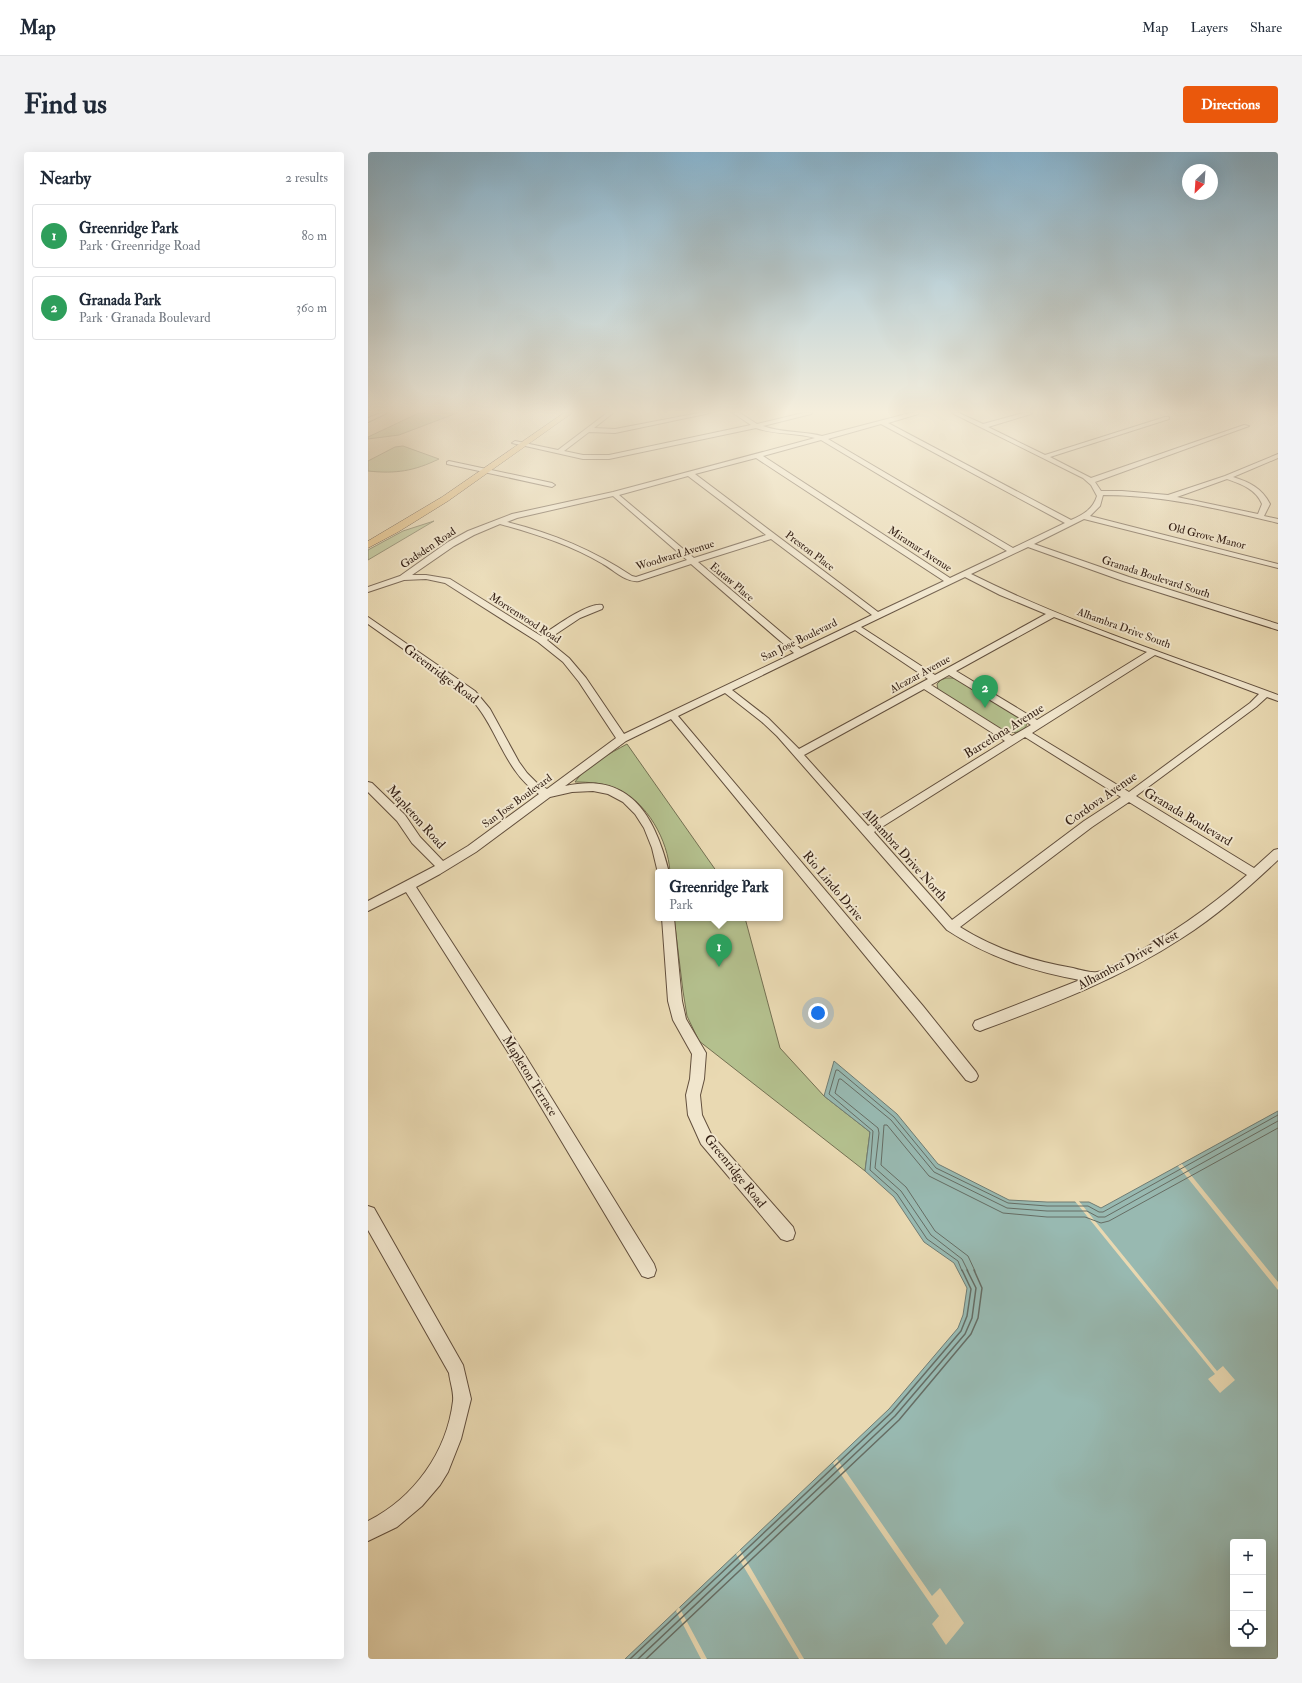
<!DOCTYPE html>
<html lang="en">
<head>
<meta charset="utf-8">
<style>
  :root { --surface:#fff; --page:#f2f2f3; --text:#1f2937; --muted:#747a83; --line:#e0e1e3; --accent:#ea580c }
  body { margin:0; font-family:"IM FELL Double Pica",serif; background:var(--page); color:var(--text) }
  .controls { position:absolute; right:12px; bottom:12px; display:grid; overflow:hidden; border-radius:4px; box-shadow:0 4px 16px #0002 }
  .controls button { width:36px; height:36px; display:grid; place-items:center; padding:0; border:0; border-bottom:1px solid var(--line); background:var(--surface); color:var(--text); font:20px sans-serif }
  .compass { position:absolute; left:814px; top:12px; width:36px; height:36px; border-radius:50%; background:var(--surface); box-shadow:0 4px 16px #0002; rotate:205deg }
  .you { position:absolute; left:450px; top:861px; width:14px; height:14px; margin:-10px; border:3px solid #fff; border-radius:50%; background:#1a73e8; box-shadow:0 0 0 6px #1a73e833 }
  .badge { display:grid; place-items:center; width:26px; height:26px; border-radius:50%; background:var(--accent); color:#fff; font-size:13px; font-weight:700 }
  .pin { position:absolute; translate:-50% -33px; filter:drop-shadow(0 1px 2px #0008) }
  .pin::after { content:''; position:absolute; top:21px; width:14px; height:12px; background:inherit; clip-path:polygon(0 0,100% 0,50% 100%) }
  .popup { position:absolute; left:287px; top:717px; width:128px; height:52px; box-sizing:border-box; display:grid; place-content:center; border-radius:4px; background:var(--surface); filter:drop-shadow(0 1px 3px #0005); font-size:13px; white-space:nowrap; color:var(--muted) }
  .popup b { font-size:15px; color:var(--text) }
  .popup::after { content:''; position:absolute; left:50%; top:100%; margin-left:-8px; border:8px solid transparent; border-top-color:var(--surface) }
  .list { margin:0; padding:0; list-style:none }
  h2 { display:flex; justify-content:space-between; align-items:center; height:52px; margin:0; padding:0 16px; font-size:17px }
  h2 small { font-size:13px; font-weight:400; color:var(--muted) }
  .list li { display:grid; grid-template-columns:26px 1fr auto; gap:12px; align-items:center; box-sizing:border-box; height:64px; margin:0 8px 8px; padding:0 8px; border:1px solid var(--line); border-radius:4px }
  .list b { display:block; font-size:15px; white-space:nowrap }
  .list p { margin:0; font-size:13px; white-space:nowrap; color:var(--muted) }
  .list em { font-size:13px; font-style:normal; color:var(--muted) }
  .icon { flex:none; width:22px; height:22px; fill:none; stroke:currentColor; stroke-width:2; stroke-linecap:round; stroke-linejoin:round }
  .map { position:relative; flex:none; width:910px; height:1507px; overflow:hidden; border-radius:4px }
  header { display:flex; align-items:center; gap:24px; box-sizing:border-box; height:56px; padding:0 20px; background:var(--surface); border-bottom:1px solid var(--line) }
  header strong { font-size:19px }
  nav { display:flex; gap:22px; margin-inline-start:auto; font-size:14px }
  .intro { display:flex; align-items:center; justify-content:space-between; box-sizing:border-box; height:96px; padding:0 24px }
  h1 { margin:0; font-size:28px }
  .button { padding:10px 18px; border-radius:4px; background:var(--accent); color:#fff; font-size:14px; font-weight:700 }
  main { display:flex; gap:24px; padding:0 24px }
  aside { flex:1; background:var(--surface); border-radius:4px; box-shadow:0 4px 16px #0002 }
  .map>svg:first-child { display:block }
</style>
</head>
<body>
<header>
<strong>Map</strong>
<nav><a>Map</a><a>Layers</a><a>Share</a></nav>
</header>
<div class="intro"><h1>Find us</h1><a class="button">Directions</a></div>
<main>
<aside>
<h2>Nearby<small>2 results</small></h2>
<ul class="list">
<li><span class="badge" style="background:#2e9e5b">1</span><div><b>Greenridge Park</b><p>Park · Greenridge Road</p></div><em>80 m</em></li>
<li><span class="badge" style="background:#2e9e5b">2</span><div><b>Granada Park</b><p>Park · Granada Boulevard</p></div><em>360 m</em></li>
</ul>
</aside>
<div class="map">
<svg width="910" height="1507" viewBox="0 0 910 1507">
  <rect width="100%" height="100%" fill="#e9d9b2"/>
  <filter id="stains"><feTurbulence type="fractalNoise" baseFrequency=".005" numOctaves="4"/><feColorMatrix values="0 0 0 0 .2 0 0 0 0 .09 0 0 0 0 .02 0 0 0 .5 -.17"/></filter>
  <radialGradient id="worn" r=".72"><stop offset=".6" stop-color="#630" stop-opacity="0"/><stop offset="1" stop-color="#630" stop-opacity=".3"/></radialGradient>
  <path fill="#b4c08e" stroke="#747052" d="M51,261H89L31,283L0,287V285Z
    M35,294L71,307C46,319 28,322 0,319V309L27,295Z
    M66,369L0,408V398L35,379Z
    M578,526H586L659,570C658,584 640,581 631,578L570,538L569,532L573,528Z
    M259,592L349,720H302C300,688 279,650 249,637C237,631 220,630 207,630C217,614 243,601 259,592Z
    M306,766H377L412,896L456,944L502,980L497,1019L331,889L319,864L315,839Z"/>
  <path fill="#98b9b1" stroke="#707c73" fill-rule="evenodd" d="M466,909L529,962L570,1012L641,1048L679,1050H721L733,1056L910,959V1507H257L521,1257L590,1176L595,1163L599,1136L586,1111L556,1090L526,1045L497,1019L502,980L456,944ZM865,1390H895V1492H865Z"/>
  <path fill="#e9d9b2" d="M814,1012L910,1130V1138L810,1014Z
    M706,1048H710L849,1219L855,1214L867,1228L852,1241L840,1227L847,1222Z
    M469,1307L564,1444L572,1436L596,1471L578,1493L564,1472L571,1464L465,1311Z
    M372,1398L436,1507H431L368,1402Z
    M311,1455L339,1507H333L308,1459Z"/>
  <g fill="none" stroke-linecap="round" stroke-linejoin="round">
    <path stroke="#666d64" stroke-width="1" d="M594,1119L590,1109L559,1087L529,1042L502,1018L505,979L461,942L468,918H470L526,965L568,1016L640,1051L679,1054H720L731,1060H735L910,963
      M600,1119L594,1107L563,1083L533,1039L507,1016L511,981L510,976L467,941L471,927H473L523,968L566,1020L639,1056L679,1059H719L730,1065H737L910,969
      M607,1119L600,1104L567,1079L538,1035L513,1013L516,973H519L561,1024L635,1061L679,1065H717L733,1071L741,1069L910,976"/>
    <path stroke="#666d64" stroke-width="1.5" d="M262,1507L524,1260L593,1179L599,1164L603,1137L594,1118
      M270,1507L527,1264L597,1182L604,1166L608,1136L599,1118
      M278,1507L531,1268L603,1182L610,1166L614,1136L606,1118"/>
    <g stroke="#624f3d" stroke-width="2">
      <path id="minor" d="M12,261H19L0,270V266Z
        M239,261H245L226,276L247,277L331,261H342L247,281L221,280L196,299L215,303H241L383,273L365,261H372L389,272L435,261H444L443,262L395,274C413,281 435,279 454,284L542,261H551L550,262L520,271L703,368C715,363 725,357 729,344L723,333L715,326L584,261H591L615,272L655,261H664L663,262L620,275L677,303L797,265H801V267L682,305L723,326L876,273L881,274L727,330L733,339H754L800,343L857,324L910,302V306L865,325C881,330 894,336 902,352L896,364L910,367V371C852,357 795,343 735,343L732,354L722,364L910,412V416L716,367L666,392L761,425L910,472V478L755,429L660,395L603,422C701,471 808,505 910,543V549L899,545L888,555L768,644L886,716L906,698L910,697V708C880,736 849,764 814,786C753,826 685,852 617,877L612,879L607,877L605,873L607,869L712,828C663,819 620,805 579,778L409,584L394,570L357,541L310,564L555,854L608,920L610,924L608,928L603,930L598,928L545,862L303,567L258,589L197,634C263,619 287,665 301,720H290V721L284,696L276,676L267,662L255,650L240,642L225,639L204,640L182,645L108,700L72,722L48,735L155,900L286,1112L288,1118L286,1124L280,1126L274,1124L145,908L38,740L0,759V749L67,714L44,691L29,669L0,640V630L4,631L37,663L52,685L75,709L100,694L171,642C132,617 129,565 92,537L0,472V465L107,539L122,557L151,610L159,621L169,631L179,637L248,586L211,530L195,510L170,490L77,431L58,427L36,428L0,440V435L32,424L80,390L100,379L144,362L245,340L447,286C428,280 407,283 388,276L241,307H215L144,291L147,289L190,298ZM513,272L697,371L645,396L460,287ZM453,288L639,399L582,426L395,304ZM388,306L576,429L510,460L327,322ZM320,324L398,383L326,406L251,343ZM859,327C873,332 888,337 894,352L890,362L809,345ZM245,344L319,408L268,425L264,424C225,398 184,381 139,370L149,366ZM132,372C168,382 203,393 235,412C246,418 258,431 271,429L323,412L426,501L256,582L218,526L201,506L179,488L212,466L234,457L235,455L234,453C220,450 185,476 173,484L82,427L58,423H44L86,394L106,383ZM403,387L504,463L433,497L330,410ZM597,425L632,443L678,462L567,523L493,475ZM686,465L779,500L669,568L588,519ZM487,478L560,527L431,597L400,566L364,538ZM787,503L891,542L882,551L761,640L664,581ZM581,523L663,573L644,584L563,533ZM556,537L637,589L500,674L436,603ZM657,585L753,645L716,669L584,768L506,680ZM761,650L879,723C841,756 801,784 757,807C749,811 738,819 729,820C723,821 712,818 705,816C664,809 627,797 592,775L724,675Z
        M81,309L184,331L187,333L184,335L79,312V310Z
        M294,766H306L314,849L318,867L338,901L336,927L332,943L334,963L343,982L425,1075L427,1081L425,1087L419,1089L413,1087L333,992L320,963L318,943L322,927L324,902L305,868L300,849Z
        M0,1054L6,1056L95,1213L103,1247L93,1287L80,1320L72,1333L54,1354L29,1375L0,1389V1369C46,1346 79,1300 85,1249C86,1240 82,1230 81,1221L0,1078Z"/>
    </g>
    <g stroke="#352116" stroke-width="1">
      <path id="major" d="M196,261H204L80,349L30,380L0,396V389L74,345Z"/>
    </g>
    <use href="#minor" fill="#f1e6cd" fill-rule="evenodd"/>
    <use href="#major" fill="#e4bc79" fill-rule="evenodd"/>
  </g>
  <linearGradient id="sky" x2="0" y2="1"><stop stop-color="#88b6d2"/><stop offset="0.55" stop-color="#f5eedc"/><stop offset="1" stop-color="#f5eedc" stop-opacity="0"/></linearGradient>
  <rect width="910" height="472" fill="url(#sky)"/>
  <g text-anchor="middle" dominant-baseline="central" stroke-width="4" stroke-linejoin="round" paint-order="stroke">
    <g font-size="11" fill="#352116" stroke="#f1e6cd">
      <text transform="translate(839 384) rotate(14)">Old Grove Manor</text>
      <text transform="translate(60 396) rotate(-34)">Gadsden Road</text>
      <text transform="translate(552 397) rotate(33)">Miramar Avenue</text>
      <text transform="translate(442 399) rotate(37)">Preston Place</text>
      <text transform="translate(307 403) rotate(-17)">Woodward Avenue</text>
      <text transform="translate(788 425) rotate(18)">Granada Boulevard South</text>
      <text transform="translate(364 430) rotate(40)">Eutaw Place</text>
      <text transform="translate(157 466) rotate(33)">Morvenwood Road</text>
      <text transform="translate(756 476) rotate(20)">Alhambra Drive South</text>
      <text transform="translate(431 488) rotate(-26)">San Jose Boulevard</text>
      <text transform="translate(552 522) rotate(-29)">Alcazar Avenue</text>
      <text transform="translate(149 649) rotate(-36)">San Jose Boulevard</text>
    </g>
    <g font-size="13" fill="#352116" stroke="#f1e6cd">
      <text transform="translate(73 522) rotate(37)">Greenridge Road</text>
      <text transform="translate(636 579) rotate(-32)">Barcelona Avenue</text>
      <text transform="translate(733 647) rotate(-35)">Cordova Avenue</text>
      <text transform="translate(48 665) rotate(48)">Mapleton Road</text>
      <text transform="translate(820 665) rotate(31)">Granada Boulevard</text>
      <text transform="translate(537 703) rotate(48)">Alhambra Drive North</text>
      <text transform="translate(465 734) rotate(50)">Rio Lindo Drive</text>
      <text transform="translate(760 808) rotate(-28)">Alhambra Drive West</text>
      <text transform="translate(162 924) rotate(58)">Mapleton Terrace</text>
      <text transform="translate(367 1019) rotate(51)">Greenridge Road</text>
    </g>
  </g>
  <rect width="100%" height="100%" filter="url(#stains)"/>
  <rect width="100%" height="100%" fill="url(#worn)"/>
</svg>
<div class="controls">
<button>+</button>
<button>−</button>
<button><svg class="icon" aria-label="locate" viewBox="0 0 24 24"><circle cx="12" cy="12" r="6"/><path d="M12 2v4M12 18v4M2 12h4M18 12h4"/></svg></button>
</div>
<svg class="compass" viewBox="-18 -18 36 36"><path d="M0-13l5 13h-10z" fill="#e53935"/><path d="M0 13l5-13h-10z" fill="#747a83"/></svg>
<div class="you"></div>
<div class="pin badge" style="left:351px;top:815px;background:#2e9e5b">1</div>
<div class="popup"><b>Greenridge Park</b>Park</div>
<div class="pin badge" style="left:617px;top:556px;background:#2e9e5b">2</div>
</div>
</main>
</body>
</html>
